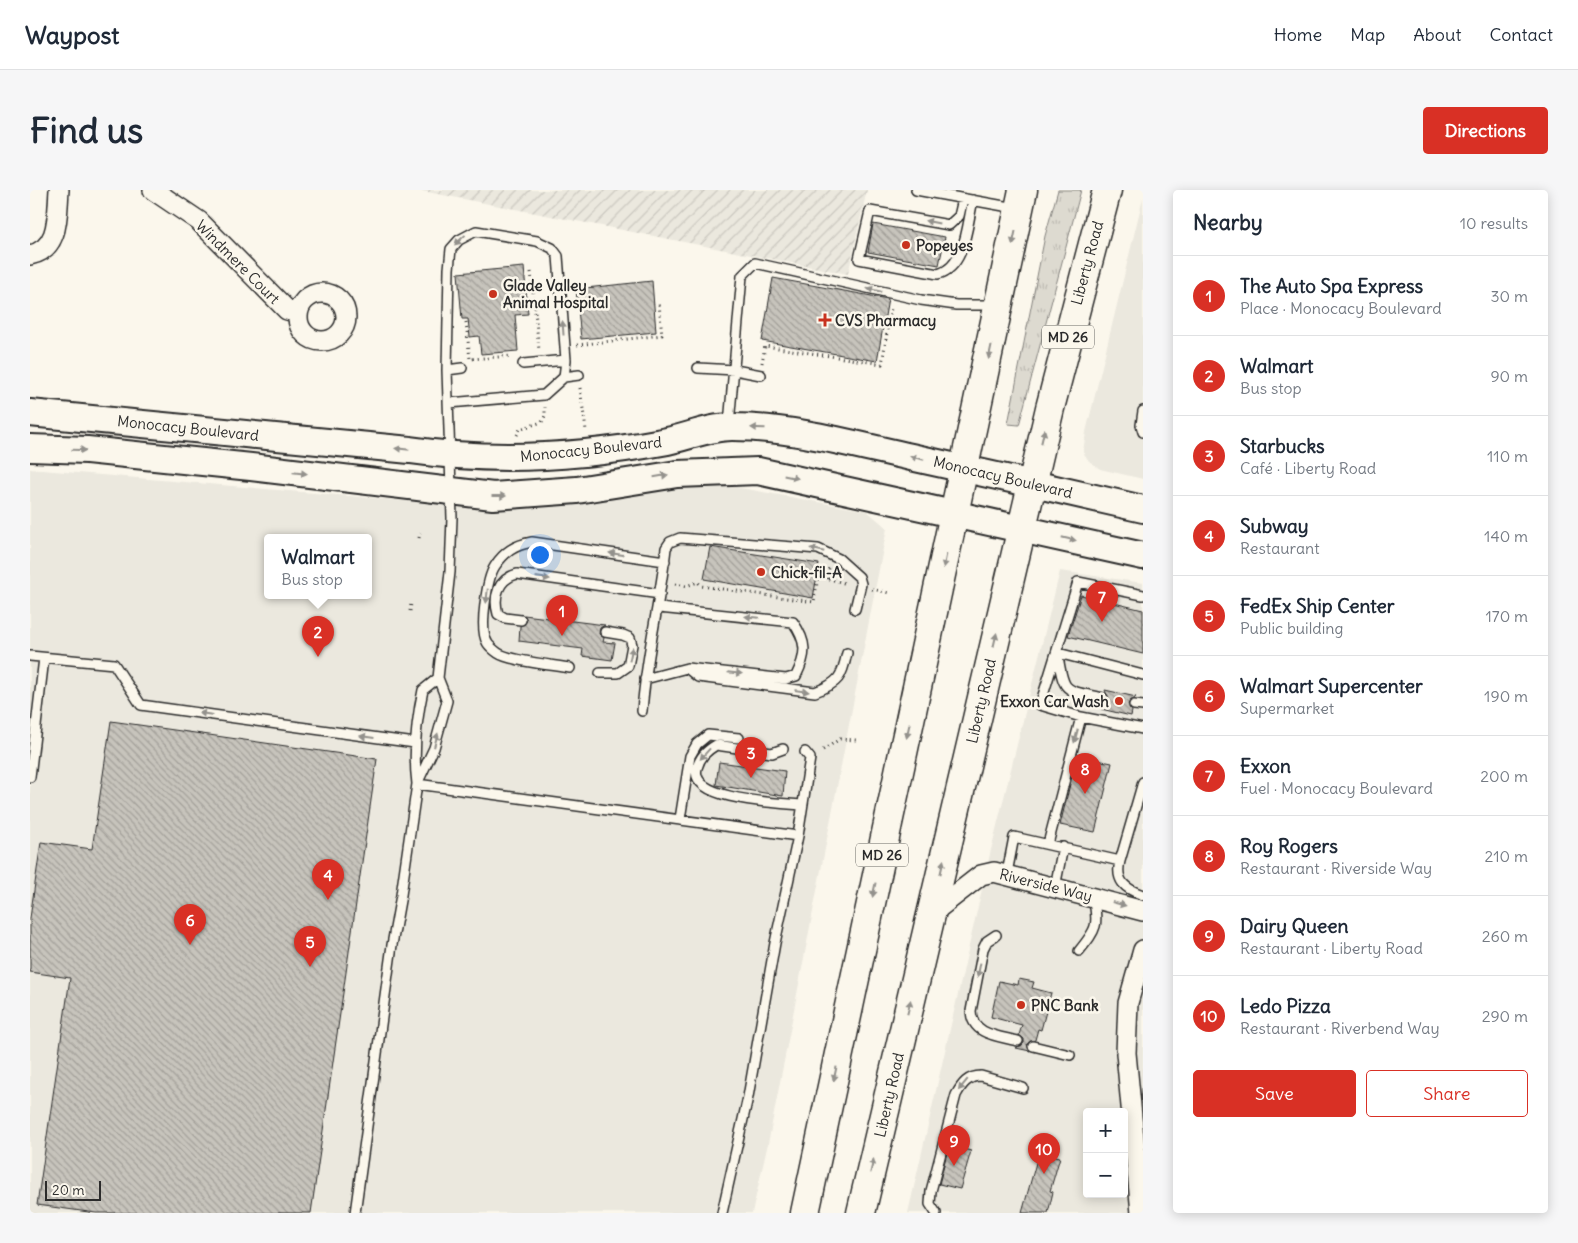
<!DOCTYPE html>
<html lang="en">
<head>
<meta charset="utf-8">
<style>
  :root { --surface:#fff; --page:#f6f6f7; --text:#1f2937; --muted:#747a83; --line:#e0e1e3; --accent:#d93025 }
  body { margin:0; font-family:Delius,sans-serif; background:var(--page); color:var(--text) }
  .controls { position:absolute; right:15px; bottom:15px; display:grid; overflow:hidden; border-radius:5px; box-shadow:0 2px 12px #0003 }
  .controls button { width:45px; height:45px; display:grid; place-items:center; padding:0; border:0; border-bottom:1px solid var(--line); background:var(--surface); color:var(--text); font:25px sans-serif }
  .scale { position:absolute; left:15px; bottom:12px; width:56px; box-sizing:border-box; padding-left:5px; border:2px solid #2b2b2b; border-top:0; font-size:14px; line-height:18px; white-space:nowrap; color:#2b2b2b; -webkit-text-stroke:4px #fbf7ec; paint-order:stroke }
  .you { position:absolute; left:509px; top:364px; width:18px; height:18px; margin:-12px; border:4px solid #fff; border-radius:50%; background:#1a73e8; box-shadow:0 0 0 8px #1a73e833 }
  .badge { display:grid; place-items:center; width:32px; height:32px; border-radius:50%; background:var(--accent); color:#fff; font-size:16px; font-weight:700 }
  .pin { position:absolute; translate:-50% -41px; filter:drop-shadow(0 1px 2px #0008) }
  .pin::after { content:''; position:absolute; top:26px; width:18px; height:15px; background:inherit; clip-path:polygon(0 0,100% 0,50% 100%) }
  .popup { position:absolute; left:234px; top:344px; width:108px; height:65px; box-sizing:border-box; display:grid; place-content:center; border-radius:5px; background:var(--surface); filter:drop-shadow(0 1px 4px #0005); font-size:16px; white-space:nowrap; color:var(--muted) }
  .popup b { font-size:19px; color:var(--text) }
  .popup::after { content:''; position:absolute; left:50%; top:100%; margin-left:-10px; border:10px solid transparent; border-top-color:var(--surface) }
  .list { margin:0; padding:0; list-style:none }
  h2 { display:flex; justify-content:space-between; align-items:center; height:65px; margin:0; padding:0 20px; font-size:21px }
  h2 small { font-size:16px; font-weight:400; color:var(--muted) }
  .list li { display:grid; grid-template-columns:32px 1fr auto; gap:15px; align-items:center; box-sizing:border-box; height:80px; padding:0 20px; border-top:1px solid var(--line) }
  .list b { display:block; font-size:19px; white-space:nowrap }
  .list p { margin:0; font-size:16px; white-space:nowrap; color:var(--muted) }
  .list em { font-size:16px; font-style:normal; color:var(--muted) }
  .actions { display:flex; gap:10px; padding:15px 20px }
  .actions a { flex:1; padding:11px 0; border:1px solid var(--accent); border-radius:5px; text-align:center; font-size:18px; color:var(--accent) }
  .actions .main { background:var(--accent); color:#fff }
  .map { position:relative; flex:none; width:1113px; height:1023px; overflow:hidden; border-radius:5px }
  header { display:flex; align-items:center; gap:30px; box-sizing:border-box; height:70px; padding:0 25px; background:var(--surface); border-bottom:1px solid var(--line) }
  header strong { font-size:24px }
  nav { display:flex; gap:28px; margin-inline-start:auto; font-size:18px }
  .intro { display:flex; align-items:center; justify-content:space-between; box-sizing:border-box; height:120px; padding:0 30px }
  h1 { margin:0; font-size:35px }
  .button { padding:12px 22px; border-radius:5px; background:var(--accent); color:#fff; font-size:18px; font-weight:700 }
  main { display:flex; gap:30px; padding:0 30px }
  aside { flex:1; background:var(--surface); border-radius:5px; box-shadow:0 2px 12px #0003 }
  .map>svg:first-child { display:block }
</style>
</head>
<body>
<header>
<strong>Waypost</strong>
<nav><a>Home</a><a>Map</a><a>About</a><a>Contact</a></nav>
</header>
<div class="intro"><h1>Find us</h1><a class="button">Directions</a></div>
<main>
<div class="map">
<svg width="1113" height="1023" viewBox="0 0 1113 1023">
  <defs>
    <pattern id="industrial-furrows" width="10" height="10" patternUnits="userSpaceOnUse" patternTransform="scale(1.25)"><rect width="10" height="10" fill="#ebe8de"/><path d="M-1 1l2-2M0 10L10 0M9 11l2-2" fill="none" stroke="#cac7bf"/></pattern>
    <pattern id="grass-tufts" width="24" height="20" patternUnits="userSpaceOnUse" patternTransform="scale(1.25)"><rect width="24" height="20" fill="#dddad0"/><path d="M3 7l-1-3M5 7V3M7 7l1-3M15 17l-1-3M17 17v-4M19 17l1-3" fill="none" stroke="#bebbb3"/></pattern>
    <pattern id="building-back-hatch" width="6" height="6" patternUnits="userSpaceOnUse" patternTransform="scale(1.25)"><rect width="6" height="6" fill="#c7c4bc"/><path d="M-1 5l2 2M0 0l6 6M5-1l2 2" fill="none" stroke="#a29f99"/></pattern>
  </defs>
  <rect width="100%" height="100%" fill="#fbf7ec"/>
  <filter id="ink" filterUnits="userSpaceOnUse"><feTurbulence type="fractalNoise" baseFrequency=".02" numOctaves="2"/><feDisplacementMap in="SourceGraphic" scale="10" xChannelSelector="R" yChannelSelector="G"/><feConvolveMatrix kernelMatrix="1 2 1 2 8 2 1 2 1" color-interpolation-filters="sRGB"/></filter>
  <g filter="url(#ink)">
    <path fill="#ebe8de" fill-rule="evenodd" d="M1113,8V289L1070,279L1059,271L1053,262L1056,242Z
      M0,279L450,317L613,298L695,295L837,321L857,338L739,949L722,1023H0ZM238,348H338V406H238Z
      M1030,381L1113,393V1023H878L960,664ZM1057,922H1094V1004H1057Z"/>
    <path fill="url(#industrial-furrows)" d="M387,0H837L818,84Z"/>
    <path fill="url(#grass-tufts)" stroke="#84827e" d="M1028,0H1051L989,235L978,234L1015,46Z"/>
    <path fill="url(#building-back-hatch)" stroke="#2b2b2b" d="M843,34L915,47L909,75L838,62Z
      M494,77L498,124L485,125L488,161L451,164L449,146L440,147L438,129H432L428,83Z
      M743,88L858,109L847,171L732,151Z
      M622,91L626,142L551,149L546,99Z
      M680,357L789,374L783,408L674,389Z
      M1051,405L1113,420V464L1038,446Z
      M494,425L575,435L570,438L569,444L574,448L573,452L585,453L582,470L552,466L553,459L489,451L490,436L497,431Z
      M1075,500L1106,507L1098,514L1102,521L1101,526L1071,519L1072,514L1079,510Z
      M81,531L347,569L281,1023H66L7,1015L40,788L0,782V728L11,652L62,659Z
      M1047,566L1082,573L1065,642L1030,635Z
      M689,572L755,581L753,606L686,595Z
      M989,789L1004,792L1002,798L1021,803L1011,840L1008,839L1005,850L997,854L1000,861L986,858L994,853V849L989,845L992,835L961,827L969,791L988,795Z
      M919,955L941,961L930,999L909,994Z
      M1009,962L1030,967L1020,1001L1023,1002L1018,1023H992Z"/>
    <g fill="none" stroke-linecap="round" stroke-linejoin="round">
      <g stroke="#2b2b2b" stroke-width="12">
        <path id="service" d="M886,0L985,18
          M933,9L929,26L919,35L840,21L829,69L908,84C936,77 937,34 943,10
          M493,174L536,170
          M668,178L705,180L731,185
          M417,180L432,178
          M419,213L514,205L534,187L549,185
          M1113,221L1111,235L1113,242
          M699,234L712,86L725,73L891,110L926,115H965
          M491,430L475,428L468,424C463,407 468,389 487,384L630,404
          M1028,463L1113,485
          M0,466L84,474L111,515L385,553
          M1028,466C1034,506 1036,499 1073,508
          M540,478C523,475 480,471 468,463C465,461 458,455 457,452C449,439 457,388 465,376C474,362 485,355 502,352L635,371
          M657,478L668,487L785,502C809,493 812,487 817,463
          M570,483H588L598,476L602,455L600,448L593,445L575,442
          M615,489L657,478L756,489L766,486C777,464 777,452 763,432L629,418
          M1104,515L1113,516
          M612,521C616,466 630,413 636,358L640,352L650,348L788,359L809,369L829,387L831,394L825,419
          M1051,527L1010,515L1048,392L1113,405
          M753,559L742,563L686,555C676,561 670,567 667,578C658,611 752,613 772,615
          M0,587L14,468
          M387,594L404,558L417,511L408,488L420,382L422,328L417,180L419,79L421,59L429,50L446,41L507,51L522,58L528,66L536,170L534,187
          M387,594C383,562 386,532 393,500L408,488
          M650,629L660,566L667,554L678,545L709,548
          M768,646L780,568L775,562
          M1018,654L1051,527L1113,539
          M1090,671C1085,691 1095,699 1113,705
          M977,683L984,647L1090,671L1113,592
          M1025,697L1033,657
          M966,745L957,751L953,759L941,821C942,845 968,846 988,851
          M1049,761C1067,739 1069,735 1063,707
          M1003,856L1040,865
          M325,1023L362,755L371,705L387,594L768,646L745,753L718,907L692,1023
          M906,1023L900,1014L901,1001L926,905C932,894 938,886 951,886L993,898"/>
      </g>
      <g stroke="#2b2b2b" stroke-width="22">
        <path id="minor" d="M123,0L169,31L257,120L268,123
          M0,65C30,59 27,25 29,0
          M268 127a24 24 0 1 1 48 0a24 24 0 1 1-48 0Z
          M901,724L951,685L964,682L1113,721
          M1111,1023L1096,863L1098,813L1113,760"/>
      </g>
      <g stroke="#2b2b2b" stroke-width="30">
        <path id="secondary" d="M0,223L380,260C462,272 551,267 632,252C656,248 678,237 702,237C762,237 822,254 881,267C958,284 1036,301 1113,319
          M0,258L57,260L221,277L463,306L547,300L647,284L728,281L1113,366"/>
      </g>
      <g stroke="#2b2b2b" stroke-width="31">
        <path id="primary" d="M775,1023L993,0
          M831,1023L1020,218L1077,0"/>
      </g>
      <path stroke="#2b2b2b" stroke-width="3" stroke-dasharray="1 4" stroke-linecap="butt" d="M501,82L509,160
        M436,132L440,169L482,166
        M547,155L632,145L629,114
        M732,173L735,156L852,174L861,118
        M550,198L556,240
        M487,245L490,239L512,232L515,226V217
        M389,348L390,343
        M797,389L799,377
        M645,394L656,396L668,392L671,396L784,412L788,386L814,393
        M842,399L859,403
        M380,421L381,413
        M793,560L810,549L826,550"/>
      <use href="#service" stroke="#fbf7ec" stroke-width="9"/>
      <use href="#minor" stroke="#fbf7ec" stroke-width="19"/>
      <use href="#secondary" stroke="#fbf7ec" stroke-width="26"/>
      <use href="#primary" stroke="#fbf7ec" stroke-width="28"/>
    </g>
    <defs><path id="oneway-solid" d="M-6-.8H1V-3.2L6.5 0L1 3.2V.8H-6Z" transform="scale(1.25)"/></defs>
    <g fill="#93918c">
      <use href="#oneway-solid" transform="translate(902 32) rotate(-169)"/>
      <use href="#oneway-solid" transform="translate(984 48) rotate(102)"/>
      <use href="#oneway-solid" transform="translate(430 50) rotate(137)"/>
      <use href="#oneway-solid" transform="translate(844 100) rotate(-167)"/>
      <use href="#oneway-solid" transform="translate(533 138) rotate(-94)"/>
      <use href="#oneway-solid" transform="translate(960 162) rotate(102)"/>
      <use href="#oneway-solid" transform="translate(728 238) rotate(-178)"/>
      <use href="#oneway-solid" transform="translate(1013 246) rotate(-77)"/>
      <use href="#oneway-solid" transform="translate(372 259) rotate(-174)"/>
      <use href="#oneway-solid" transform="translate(49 260) rotate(2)"/>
      <use href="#oneway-solid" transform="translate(887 268) rotate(-167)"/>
      <use href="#oneway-solid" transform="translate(270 283) rotate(6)"/>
      <use href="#oneway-solid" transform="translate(631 286) rotate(-9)"/>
      <use href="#oneway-solid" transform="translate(761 287) rotate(11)"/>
      <use href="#oneway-solid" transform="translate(469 306)"/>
      <use href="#oneway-solid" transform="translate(1039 349) rotate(13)"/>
      <use href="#oneway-solid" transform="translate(787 360) rotate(-166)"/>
      <use href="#oneway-solid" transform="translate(586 364) rotate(-172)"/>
      <use href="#oneway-solid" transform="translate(915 371) rotate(102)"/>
      <use href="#oneway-solid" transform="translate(513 388) rotate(8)"/>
      <use href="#oneway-solid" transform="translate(457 406) rotate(96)"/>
      <use href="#oneway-solid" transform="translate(722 427) rotate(-175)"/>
      <use href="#oneway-solid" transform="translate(965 450) rotate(-77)"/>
      <use href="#oneway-solid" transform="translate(601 464) rotate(-78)"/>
      <use href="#oneway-solid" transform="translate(705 483) rotate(6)"/>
      <use href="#oneway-solid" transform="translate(772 501) rotate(7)"/>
      <use href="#oneway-solid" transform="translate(176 524) rotate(-172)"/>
      <use href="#oneway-solid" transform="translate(878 541) rotate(102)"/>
      <use href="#oneway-solid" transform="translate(1046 546) rotate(105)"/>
      <use href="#oneway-solid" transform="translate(337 547) rotate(-172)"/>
      <use href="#oneway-solid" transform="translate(406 550) rotate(-75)"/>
      <use href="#oneway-solid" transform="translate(675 564) rotate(132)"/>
      <use href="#oneway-solid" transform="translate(912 677) rotate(-77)"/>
      <use href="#oneway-solid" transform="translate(844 700) rotate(102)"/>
      <use href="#oneway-solid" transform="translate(1089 714) rotate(15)"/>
      <use href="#oneway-solid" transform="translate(949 780) rotate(101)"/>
      <use href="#oneway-solid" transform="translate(879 817) rotate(-77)"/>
      <use href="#oneway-solid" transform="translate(805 884) rotate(102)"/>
      <use href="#oneway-solid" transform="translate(933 895) rotate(129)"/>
      <use href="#oneway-solid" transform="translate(842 976) rotate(-77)"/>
    </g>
  </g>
  <g fill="#c8321e" stroke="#fbf7ec" stroke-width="2">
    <circle cx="876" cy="55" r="5"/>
    <circle cx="463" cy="104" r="5"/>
    <path d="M792.5 122.5h5v5h5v5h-5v5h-5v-5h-5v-5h5z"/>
    <circle cx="731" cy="382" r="5"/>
    <circle cx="1089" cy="511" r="5"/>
    <circle cx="991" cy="815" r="5"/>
  </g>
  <g text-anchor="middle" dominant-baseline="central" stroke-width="5" stroke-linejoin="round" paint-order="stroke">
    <g fill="#fbf7ec" stroke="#696865" stroke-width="1">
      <rect x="1012" y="135.5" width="52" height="23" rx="4"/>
      <rect x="826" y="653.5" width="52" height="23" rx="4"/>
    </g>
    <g font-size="14" font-weight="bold" fill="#2b2b2b">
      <text x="1038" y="147">MD 26</text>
      <text x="852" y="665">MD 26</text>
    </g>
    <g font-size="15" font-weight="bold" fill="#2b2b2b" stroke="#fbf7ec" text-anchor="start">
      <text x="886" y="55">Popeyes</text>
      <text x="473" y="95">Glade Valley<tspan x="473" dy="17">Animal Hospital</tspan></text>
      <text x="805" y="130">CVS Pharmacy</text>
      <text x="741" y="382">Chick-fil-A</text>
      <text x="1079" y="511" text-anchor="end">Exxon Car Wash</text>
      <text x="1001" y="815">PNC Bank</text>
    </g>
    <g font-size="15" fill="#2b2b2b" stroke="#fbf7ec">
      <text transform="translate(208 72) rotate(45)">Windmere Court</text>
      <text transform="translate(1057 73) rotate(-75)">Liberty Road</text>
      <text transform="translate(158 238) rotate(6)">Monocacy Boulevard</text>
      <text transform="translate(561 259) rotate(-6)">Monocacy Boulevard</text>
      <text transform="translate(973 287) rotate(13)">Monocacy Boulevard</text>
      <text transform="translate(951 511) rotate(-77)">Liberty Road</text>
      <text transform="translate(1016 695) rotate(14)">Riverside Way</text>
      <text transform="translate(859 905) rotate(-77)">Liberty Road</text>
    </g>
  </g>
</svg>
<div class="controls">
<button>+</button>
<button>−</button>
</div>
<div class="scale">20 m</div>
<div class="you"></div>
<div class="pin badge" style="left:532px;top:446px">1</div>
<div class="pin badge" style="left:288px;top:467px">2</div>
<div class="popup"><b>Walmart</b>Bus stop</div>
<div class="pin badge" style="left:721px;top:588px">3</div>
<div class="pin badge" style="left:298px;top:710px">4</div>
<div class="pin badge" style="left:280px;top:777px">5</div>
<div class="pin badge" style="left:160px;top:755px">6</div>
<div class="pin badge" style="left:1072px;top:432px">7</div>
<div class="pin badge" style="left:1055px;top:604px">8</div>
<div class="pin badge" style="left:924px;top:976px">9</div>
<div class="pin badge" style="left:1014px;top:984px">10</div>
</div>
<aside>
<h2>Nearby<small>10 results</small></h2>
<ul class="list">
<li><span class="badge">1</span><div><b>The Auto Spa Express</b><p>Place · Monocacy Boulevard</p></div><em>30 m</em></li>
<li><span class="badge">2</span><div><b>Walmart</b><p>Bus stop</p></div><em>90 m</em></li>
<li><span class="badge">3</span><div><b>Starbucks</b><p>Café · Liberty Road</p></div><em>110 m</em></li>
<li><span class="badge">4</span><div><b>Subway</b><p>Restaurant</p></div><em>140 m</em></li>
<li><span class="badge">5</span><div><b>FedEx Ship Center</b><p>Public building</p></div><em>170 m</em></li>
<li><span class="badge">6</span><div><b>Walmart Supercenter</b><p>Supermarket</p></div><em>190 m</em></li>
<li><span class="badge">7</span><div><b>Exxon</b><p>Fuel · Monocacy Boulevard</p></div><em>200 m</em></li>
<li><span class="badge">8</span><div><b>Roy Rogers</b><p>Restaurant · Riverside Way</p></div><em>210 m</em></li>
<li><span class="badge">9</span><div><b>Dairy Queen</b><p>Restaurant · Liberty Road</p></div><em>260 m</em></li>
<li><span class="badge">10</span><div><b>Ledo Pizza</b><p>Restaurant · Riverbend Way</p></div><em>290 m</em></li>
</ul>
<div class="actions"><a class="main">Save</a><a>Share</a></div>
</aside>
</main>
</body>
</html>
